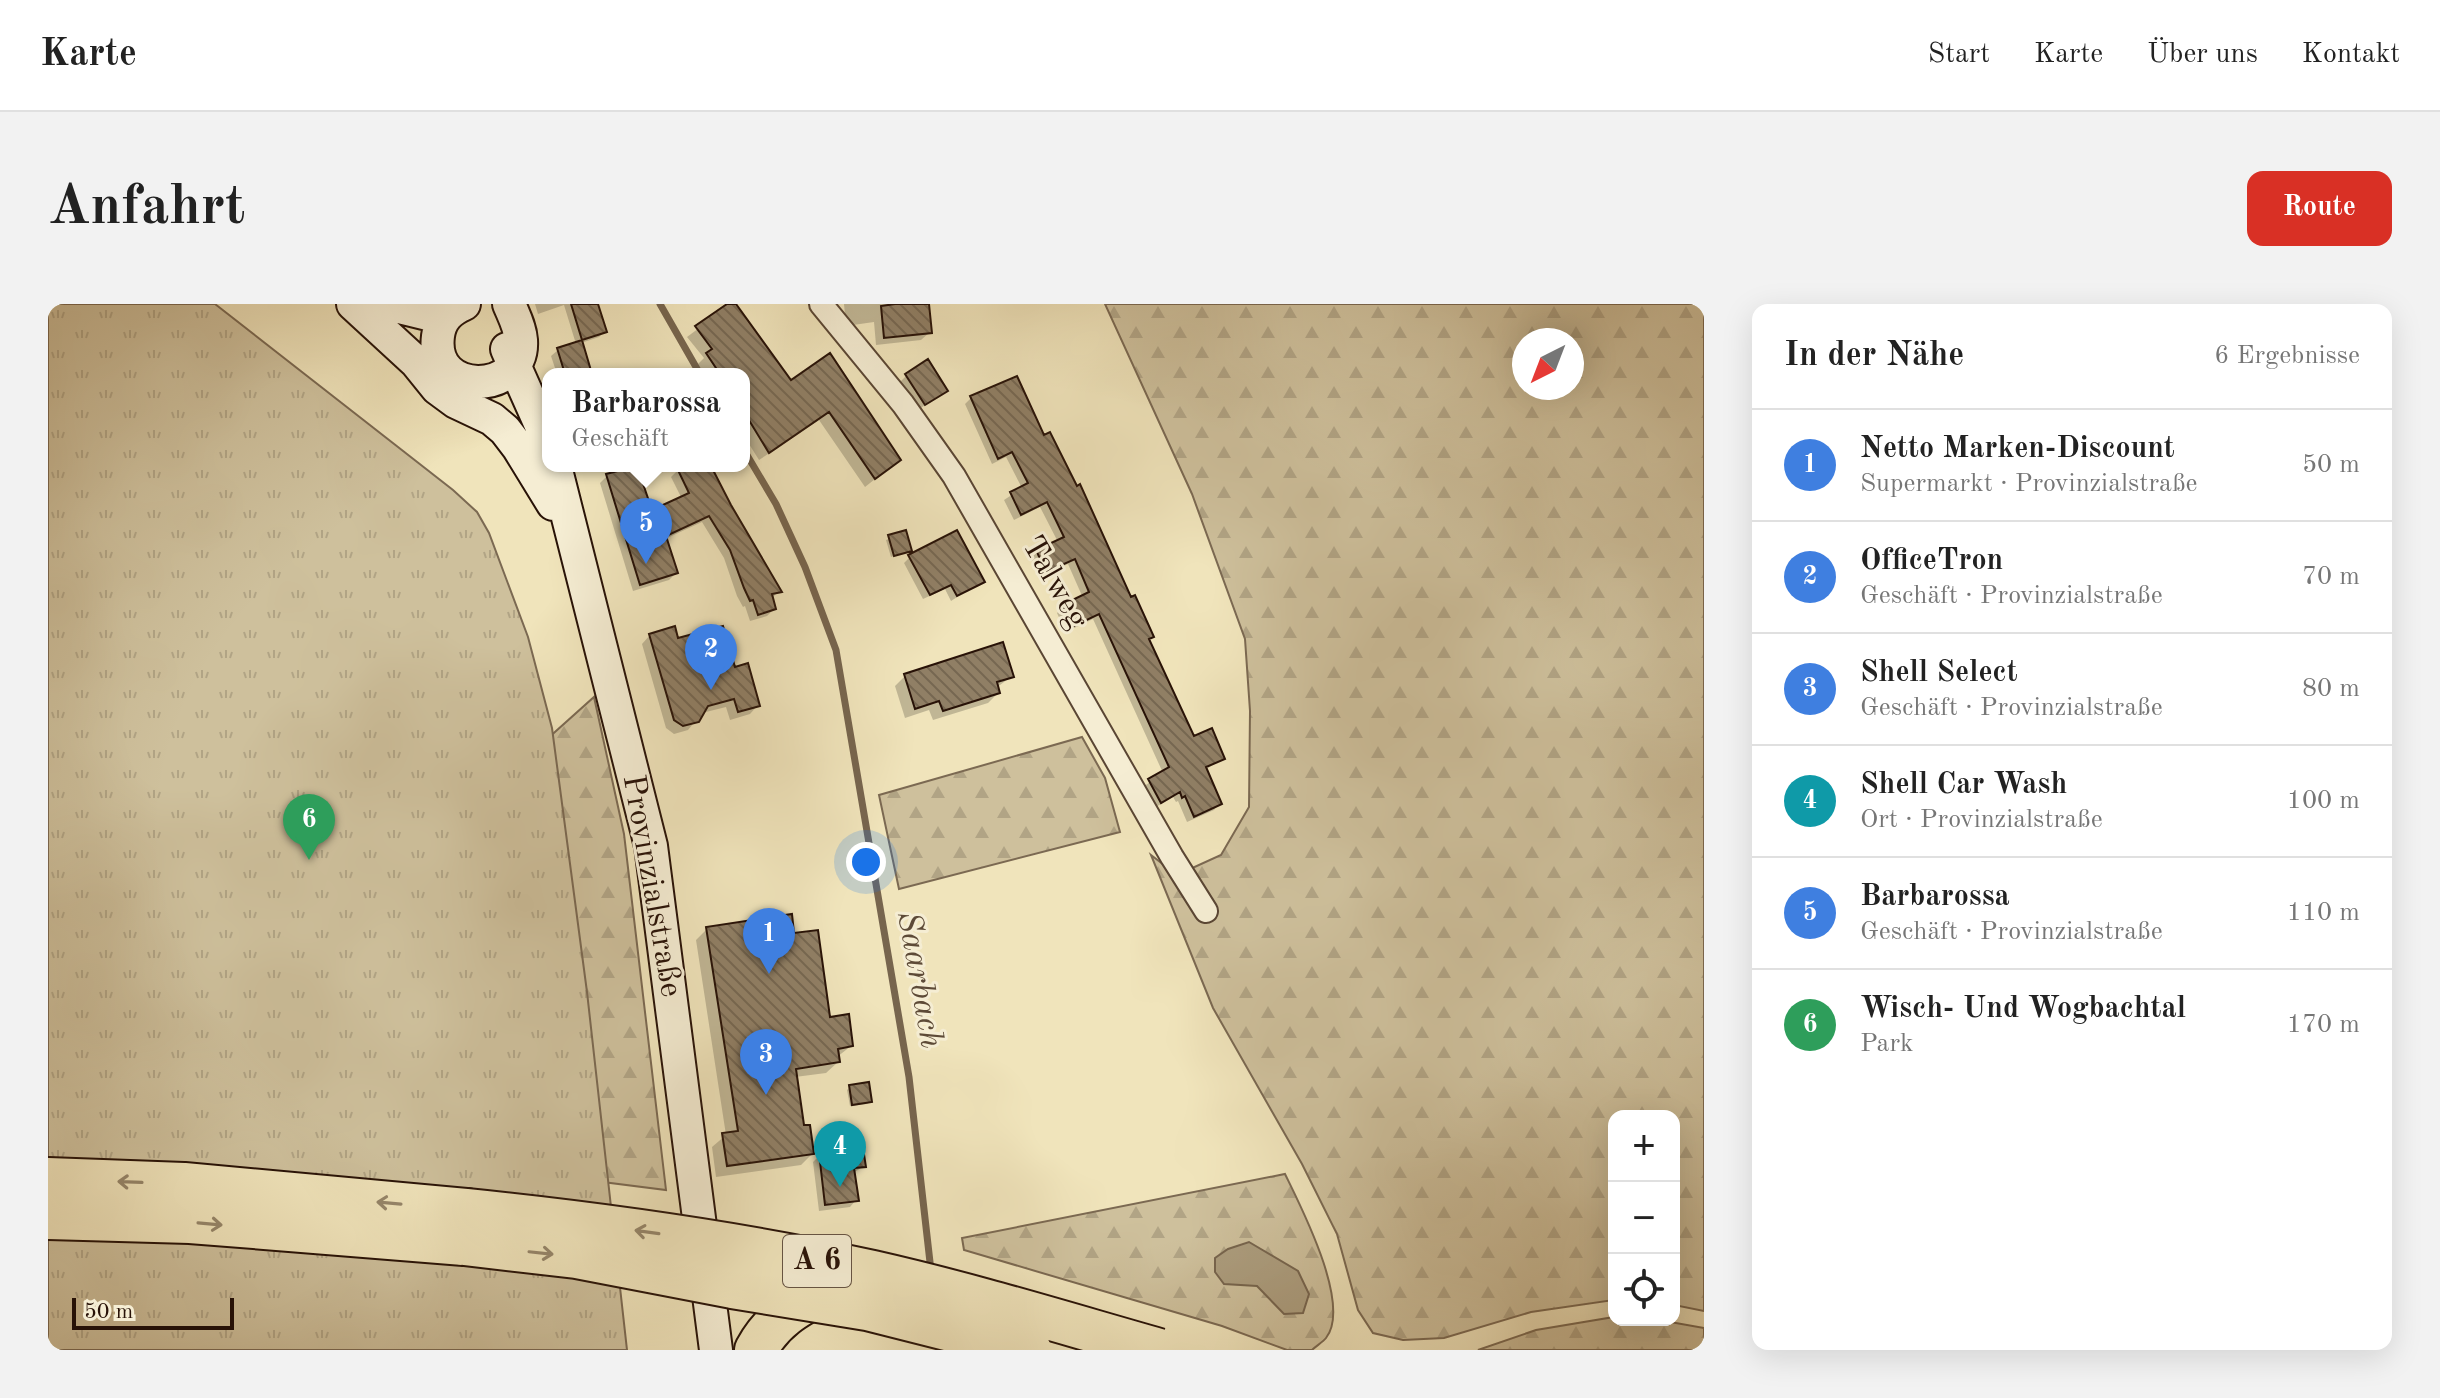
<!DOCTYPE html>
<html lang="de">
<head>
<meta charset="utf-8">
<style>
  :root { --surface:#fff; --page:#f2f2f2; --text:#222; --muted:#767676; --line:#e0e0e0; --accent:#d93025 }
  body { margin:0; font-family:"Old Standard TT",serif; background:var(--page); color:var(--text) }
  .controls { position:absolute; right:24px; bottom:24px; display:grid; overflow:hidden; border-radius:16px; box-shadow:0 8px 32px #0002 }
  .controls button { width:72px; height:72px; display:grid; place-items:center; padding:0; border:0; border-bottom:2px solid var(--line); background:var(--surface); color:var(--text); font:40px sans-serif }
  .compass { position:absolute; left:1464px; top:24px; width:72px; height:72px; border-radius:50%; background:var(--surface); box-shadow:0 8px 32px #0002; rotate:222deg }
  .scale { position:absolute; left:24px; bottom:20px; width:162px; box-sizing:border-box; padding-left:8px; border:4px solid #281207; border-top:0; font-size:22px; line-height:28px; white-space:nowrap; color:#281207; -webkit-text-stroke:6px #f5edd3; paint-order:stroke }
  .you { position:absolute; left:818px; top:558px; width:28px; height:28px; margin:-20px; border:6px solid #fff; border-radius:50%; background:#1a73e8; box-shadow:0 0 0 12px #1a73e833 }
  .badge { display:grid; place-items:center; width:52px; height:52px; border-radius:50%; background:var(--accent); color:#fff; font-size:26px; font-weight:700 }
  .pin { position:absolute; translate:-50% -66px; filter:drop-shadow(0 2px 4px #0008) }
  .pin::after { content:''; position:absolute; top:42px; width:28px; height:24px; background:inherit; clip-path:polygon(0 0,100% 0,50% 100%) }
  .popup { position:absolute; left:494px; top:64px; width:208px; height:104px; box-sizing:border-box; display:grid; place-content:center; border-radius:16px; background:var(--surface); filter:drop-shadow(0 2px 6px #0005); font-size:26px; white-space:nowrap; color:var(--muted) }
  .popup b { font-size:30px; color:var(--text) }
  .popup::after { content:''; position:absolute; left:50%; top:100%; margin-left:-16px; border:16px solid transparent; border-top-color:var(--surface) }
  .list { margin:0; padding:0; list-style:none }
  h2 { display:flex; justify-content:space-between; align-items:center; height:104px; margin:0; padding:0 32px; font-size:34px }
  h2 small { font-size:26px; font-weight:400; color:var(--muted) }
  .list li { display:grid; grid-template-columns:52px 1fr auto; gap:24px; align-items:center; box-sizing:border-box; height:112px; padding:0 32px; border-top:2px solid var(--line) }
  .list b { display:block; font-size:30px; white-space:nowrap }
  .list p { margin:0; font-size:26px; white-space:nowrap; color:var(--muted) }
  .list em { font-size:26px; font-style:normal; color:var(--muted) }
  .icon { flex:none; width:44px; height:44px; fill:none; stroke:currentColor; stroke-width:2; stroke-linecap:round; stroke-linejoin:round }
  .map { position:relative; flex:none; width:1656px; height:1046px; overflow:hidden; border-radius:16px }
  header { display:flex; align-items:center; gap:48px; box-sizing:border-box; height:112px; padding:0 40px; background:var(--surface); border-bottom:2px solid var(--line) }
  header strong { font-size:38px }
  nav { display:flex; gap:44px; margin-inline-start:auto; font-size:28px }
  .intro { display:flex; align-items:center; justify-content:space-between; box-sizing:border-box; height:192px; padding:0 48px }
  h1 { margin:0; font-size:56px }
  .button { padding:20px 36px; border-radius:16px; background:var(--accent); color:#fff; font-size:28px; font-weight:700 }
  main { display:flex; gap:48px; padding:0 48px }
  aside { flex:1; background:var(--surface); border-radius:16px; box-shadow:0 8px 32px #0002 }
  .map>svg:first-child { display:block }
</style>
</head>
<body>
<header>
<strong>Karte</strong>
<nav><a>Start</a><a>Karte</a><a>Über uns</a><a>Kontakt</a></nav>
</header>
<div class="intro"><h1>Anfahrt</h1><a class="button">Route</a></div>
<main>
<div class="map">
<svg width="1656" height="1046" viewBox="0 0 1656 1046">
  <defs>
    <pattern id="forest-firs" width="22" height="20" patternUnits="userSpaceOnUse" patternTransform="scale(2)"><rect width="22" height="20" fill="#cec09c"/><path d="M5 1l3.5 6h-7zM16 11l3.5 6h-7z" fill="#b1a485"/></pattern>
    <pattern id="park-tufts" width="24" height="20" patternUnits="userSpaceOnUse" patternTransform="scale(2)"><rect width="24" height="20" fill="#cec09c"/><path d="M3 7l-1-3M5 7V3M7 7l1-3M15 17l-1-3M17 17v-4M19 17l1-3" fill="none" stroke="#b1a485"/></pattern>
    <pattern id="building-back-hatch" width="6" height="6" patternUnits="userSpaceOnUse" patternTransform="scale(2)"><rect width="6" height="6" fill="#907f65"/><path d="M-1 5l2 2M0 0l6 6M5-1l2 2" fill="none" stroke="#766751"/></pattern>
  </defs>
  <rect width="100%" height="100%" fill="#f0e4bb"/>
  <filter id="stains"><feTurbulence type="fractalNoise" baseFrequency=".0025" numOctaves="4"/><feColorMatrix values="0 0 0 0 .2 0 0 0 0 .09 0 0 0 0 .02 0 0 0 .5 -.17"/></filter>
  <radialGradient id="worn" r=".72"><stop offset=".6" stop-color="#630" stop-opacity="0"/><stop offset="1" stop-color="#630" stop-opacity=".3"/></radialGradient>
  <path fill="url(#forest-firs)" stroke="#7b6952" stroke-width="2" fill-rule="evenodd" d="M1057,0H1656V1007L1626,1001V812H1566V996L1483,1008L1396,1034L1355,1036L1325,1029L1310,1006L1289,930L1254,860L1165,704L1103,551L1129,571L1173,551L1201,503L1202,407L1197,335L1144,190ZM1476,36H1524V84H1476Z
    M546,393L576,530L618,886L357,853L54,834Z
    M1034,433L1057,474L1072,528L851,585L831,491Z
    M1237,870C1253,903 1304,1001 1278,1034C1275,1038 1268,1042 1264,1046H1239L1174,1022L916,946L914,934Z
    M1566,1013V1016H1611L1656,1024V1046H1430L1488,1026Z"/>
  <path fill="url(#park-tufts)" stroke="#7b6952" stroke-width="2" d="M0,0H167L405,186L429,208L441,229L480,333L504,424L539,688L579,1046H0Z"/>
  <path fill="#ac9d7e" stroke="#77654e" stroke-width="2" d="M1201,938L1250,967L1261,990L1255,1009L1236,1010L1209,982L1176,980L1167,968V954L1180,945Z"/>
  <path fill="#0003" d="M487,0H548L557,27L551,33L533,39L538,70H509L503,52L510,46L528,40L516,1L490,10Z
    M683,0L743,79L851,156L817,183L771,116L711,156L696,132V70H656L650,60L656,54L639,33Z
    M796,0H879L882,28L873,36L828,41L826,18L798,22Z
    M858,72L897,87L870,106L852,78Z
    M924,93L995,134L1103,333L1100,336L1145,435L1174,455L1157,466L1172,499L1166,506L1139,518L1130,497L1128,498L1125,493L1106,504L1095,483L1115,469L1045,315L1018,328L1009,309L1015,303L1035,294L1020,260L992,273L983,254L989,248L1010,238L992,203L966,216L956,196L974,184L958,153L944,160L917,100Z
    M626,162H662L681,202L731,287L724,294L726,305L719,312L702,317L697,302L695,303L689,292L676,254L654,218L617,235L628,269L621,276L585,287L552,179L559,172L603,209L634,195L623,173L629,167Z
    M857,229L862,246L843,253L838,236Z
    M862,253L934,277L903,297L897,285L875,295L856,259Z
    M602,331L628,337L710,401L702,410L682,416L678,403L654,409L640,426L626,430L618,424L594,340Z
    M857,372H964L948,384L950,389L940,399L885,416L881,406L857,414L847,382Z
    M659,625L745,632L781,715L803,742L789,753L790,758L778,769L747,773L754,824L764,850L753,861L668,873L664,843L678,831L648,636Z
    M802,783L822,798L819,800L802,802L799,786Z
    M772,851L816,862L805,869L808,896L802,903L771,907L765,858Z"/>
  <g fill="none" stroke-linecap="round" stroke-linejoin="round">
    <path stroke="#77654e" stroke-width="7" d="M612,0L652,70
      M696,146L728,200L757,263L788,346L861,773L883,967"/>
  </g>
  <path fill="url(#building-back-hatch)" stroke="#281207" stroke-width="2" d="M523,0H550L559,28L534,36Z
    M679,0H688L743,76L782,49L853,156L827,175L781,108L721,149L696,108V70H672L658,49L664,45L647,22Z
    M847,0H881L884,29L836,34L833,2Z
    M534,36L544,70H517L509,44Z
    M880,55L900,87L877,101L857,70Z
    M969,72L996,131L1002,128L1029,182L1032,180L1083,293L1087,291L1106,333L1101,335L1146,432L1164,424L1177,455L1158,463L1174,500L1146,513L1137,492L1134,494L1132,488L1113,499L1100,475L1121,463L1051,310L1024,323L1014,301L1041,288L1027,255L998,268L988,246L1016,233L999,198L973,211L962,188L980,179L964,148L950,155L922,92Z
    M589,162L604,206L641,189L628,162H663L683,201L734,288L724,290L728,305L710,311L705,296L702,297L696,284L682,246L661,212L618,232L630,269L592,281L558,170Z
    M858,226L864,247L846,252L840,231Z
    M909,226L937,278L909,292L903,281L882,291L860,251Z
    M627,322L630,334L675,322L687,363L700,359L712,402L690,408L686,395L660,402L651,418L635,422L626,416L601,330Z
    M955,338L966,373L949,378L952,389L895,407L891,397L867,405L856,370Z
    M744,610L746,629L770,626L782,713L801,710L805,742L790,745L792,758L748,765L756,821H762L766,850L679,862L674,829L690,827L658,623Z
    M821,778L824,798L804,801L801,781Z
    M815,844L818,863L806,864L811,897L777,901L771,849Z"/>
  <g fill="none" stroke-linecap="round" stroke-linejoin="round">
    <g stroke="#5a4634" stroke-width="26">
      <path id="minor" d="M773,0L855,100L906,172L1124,553L1158,607"/>
    </g>
    <g stroke="#281207" stroke-width="36">
      <path id="secondary" d="M305,0L368,58L389,84L408,98L444,115L457,126L470,143L505,200
        M339,0L396,14
        M416,0C402,6 392,15 390,32C382,94 477,91 473,36C472,23 466,12 461,0
        M459,45L500,137
        M507,162L603,542L668,1046"/>
    </g>
    <g stroke="#281207" stroke-width="46">
      <path id="motorway" d="M0,875L136,880L418,906
        M0,914L142,918L416,940
        M947,1027L1016,1046
        M708,1046C725,1015 747,1003 777,987"/>
    </g>
    <use href="#minor" stroke="#f5edd3" stroke-width="22"/>
    <use href="#secondary" stroke="#f5edd3" stroke-width="32"/>
    <use href="#motorway" stroke="#f0e4bb" stroke-width="42"/>
    <g stroke="#281207" stroke-width="46" stroke-linecap="butt">
      <path id="motorway-bridge" d="M418,906C555,920 691,939 825,968C922,990 1016,1019 1111,1046
        M416,940L528,953L684,983L819,1005L982,1046"/>
    </g>
    <use href="#motorway-bridge" stroke="#f0e4bb" stroke-width="42"/>
  </g>
  <defs><path id="oneway-shaft" d="M-6 0H5M1.5-3L5.5 0L1.5 3" fill="none" stroke-width="1.6" stroke-linecap="round" stroke-linejoin="round" transform="scale(2)"/></defs>
  <g stroke="#96866a">
    <use href="#oneway-shaft" transform="translate(82 878) rotate(-178)"/>
    <use href="#oneway-shaft" transform="translate(341 899) rotate(-175)"/>
    <use href="#oneway-shaft" transform="translate(162 920) rotate(5)"/>
    <use href="#oneway-shaft" transform="translate(599 928) rotate(-172)"/>
    <use href="#oneway-shaft" transform="translate(493 949) rotate(6)"/>
  </g>
  <g text-anchor="middle" dominant-baseline="central" stroke-width="6" stroke-linejoin="round" paint-order="stroke">
    <rect fill="#f5edd3" stroke="#665444" stroke-width="2" x="735" y="931" width="68" height="52" rx="6"/>
    <g font-size="30" font-weight="bold" fill="#281207">
      <text x="769" y="957">A 6</text>
    </g>
    <g font-size="32" fill="#281207" stroke="#f5edd3">
      <text transform="translate(1006 279) rotate(60)">Talweg</text>
      <text transform="translate(603 582) rotate(80)">Provinzialstraße</text>
    </g>
    <g font-size="34" font-style="italic" fill="#5d4a37" stroke="#f5edd3">
      <text transform="translate(871 676) rotate(80)">Saarbach</text>
    </g>
  </g>
  <rect width="100%" height="100%" filter="url(#stains)"/>
  <rect width="100%" height="100%" fill="url(#worn)"/>
</svg>
<div class="controls">
<button>+</button>
<button>−</button>
<button><svg class="icon" aria-label="locate" viewBox="0 0 24 24"><circle cx="12" cy="12" r="6"/><path d="M12 2v4M12 18v4M2 12h4M18 12h4"/></svg></button>
</div>
<svg class="compass" viewBox="-18 -18 36 36"><path d="M0-13l5 13h-10z" fill="#e53935"/><path d="M0 13l5-13h-10z" fill="#767676"/></svg>
<div class="scale">50 m</div>
<div class="you"></div>
<div class="pin badge" style="left:721px;top:670px;background:#3f7fe0">1</div>
<div class="pin badge" style="left:663px;top:386px;background:#3f7fe0">2</div>
<div class="pin badge" style="left:718px;top:791px;background:#3f7fe0">3</div>
<div class="pin badge" style="left:792px;top:883px;background:#0f9aa8">4</div>
<div class="pin badge" style="left:598px;top:260px;background:#3f7fe0">5</div>
<div class="popup"><b>Barbarossa</b>Geschäft</div>
<div class="pin badge" style="left:261px;top:556px;background:#2e9e5b">6</div>
</div>
<aside>
<h2>In der Nähe<small>6 Ergebnisse</small></h2>
<ul class="list">
<li><span class="badge" style="background:#3f7fe0">1</span><div><b>Netto Marken-Discount</b><p>Supermarkt · Provinzialstraße</p></div><em>50 m</em></li>
<li><span class="badge" style="background:#3f7fe0">2</span><div><b>OfficeTron</b><p>Geschäft · Provinzialstraße</p></div><em>70 m</em></li>
<li><span class="badge" style="background:#3f7fe0">3</span><div><b>Shell Select</b><p>Geschäft · Provinzialstraße</p></div><em>80 m</em></li>
<li><span class="badge" style="background:#0f9aa8">4</span><div><b>Shell Car Wash</b><p>Ort · Provinzialstraße</p></div><em>100 m</em></li>
<li><span class="badge" style="background:#3f7fe0">5</span><div><b>Barbarossa</b><p>Geschäft · Provinzialstraße</p></div><em>110 m</em></li>
<li><span class="badge" style="background:#2e9e5b">6</span><div><b>Wisch- Und Wogbachtal</b><p>Park</p></div><em>170 m</em></li>
</ul>
</aside>
</main>
</body>
</html>
